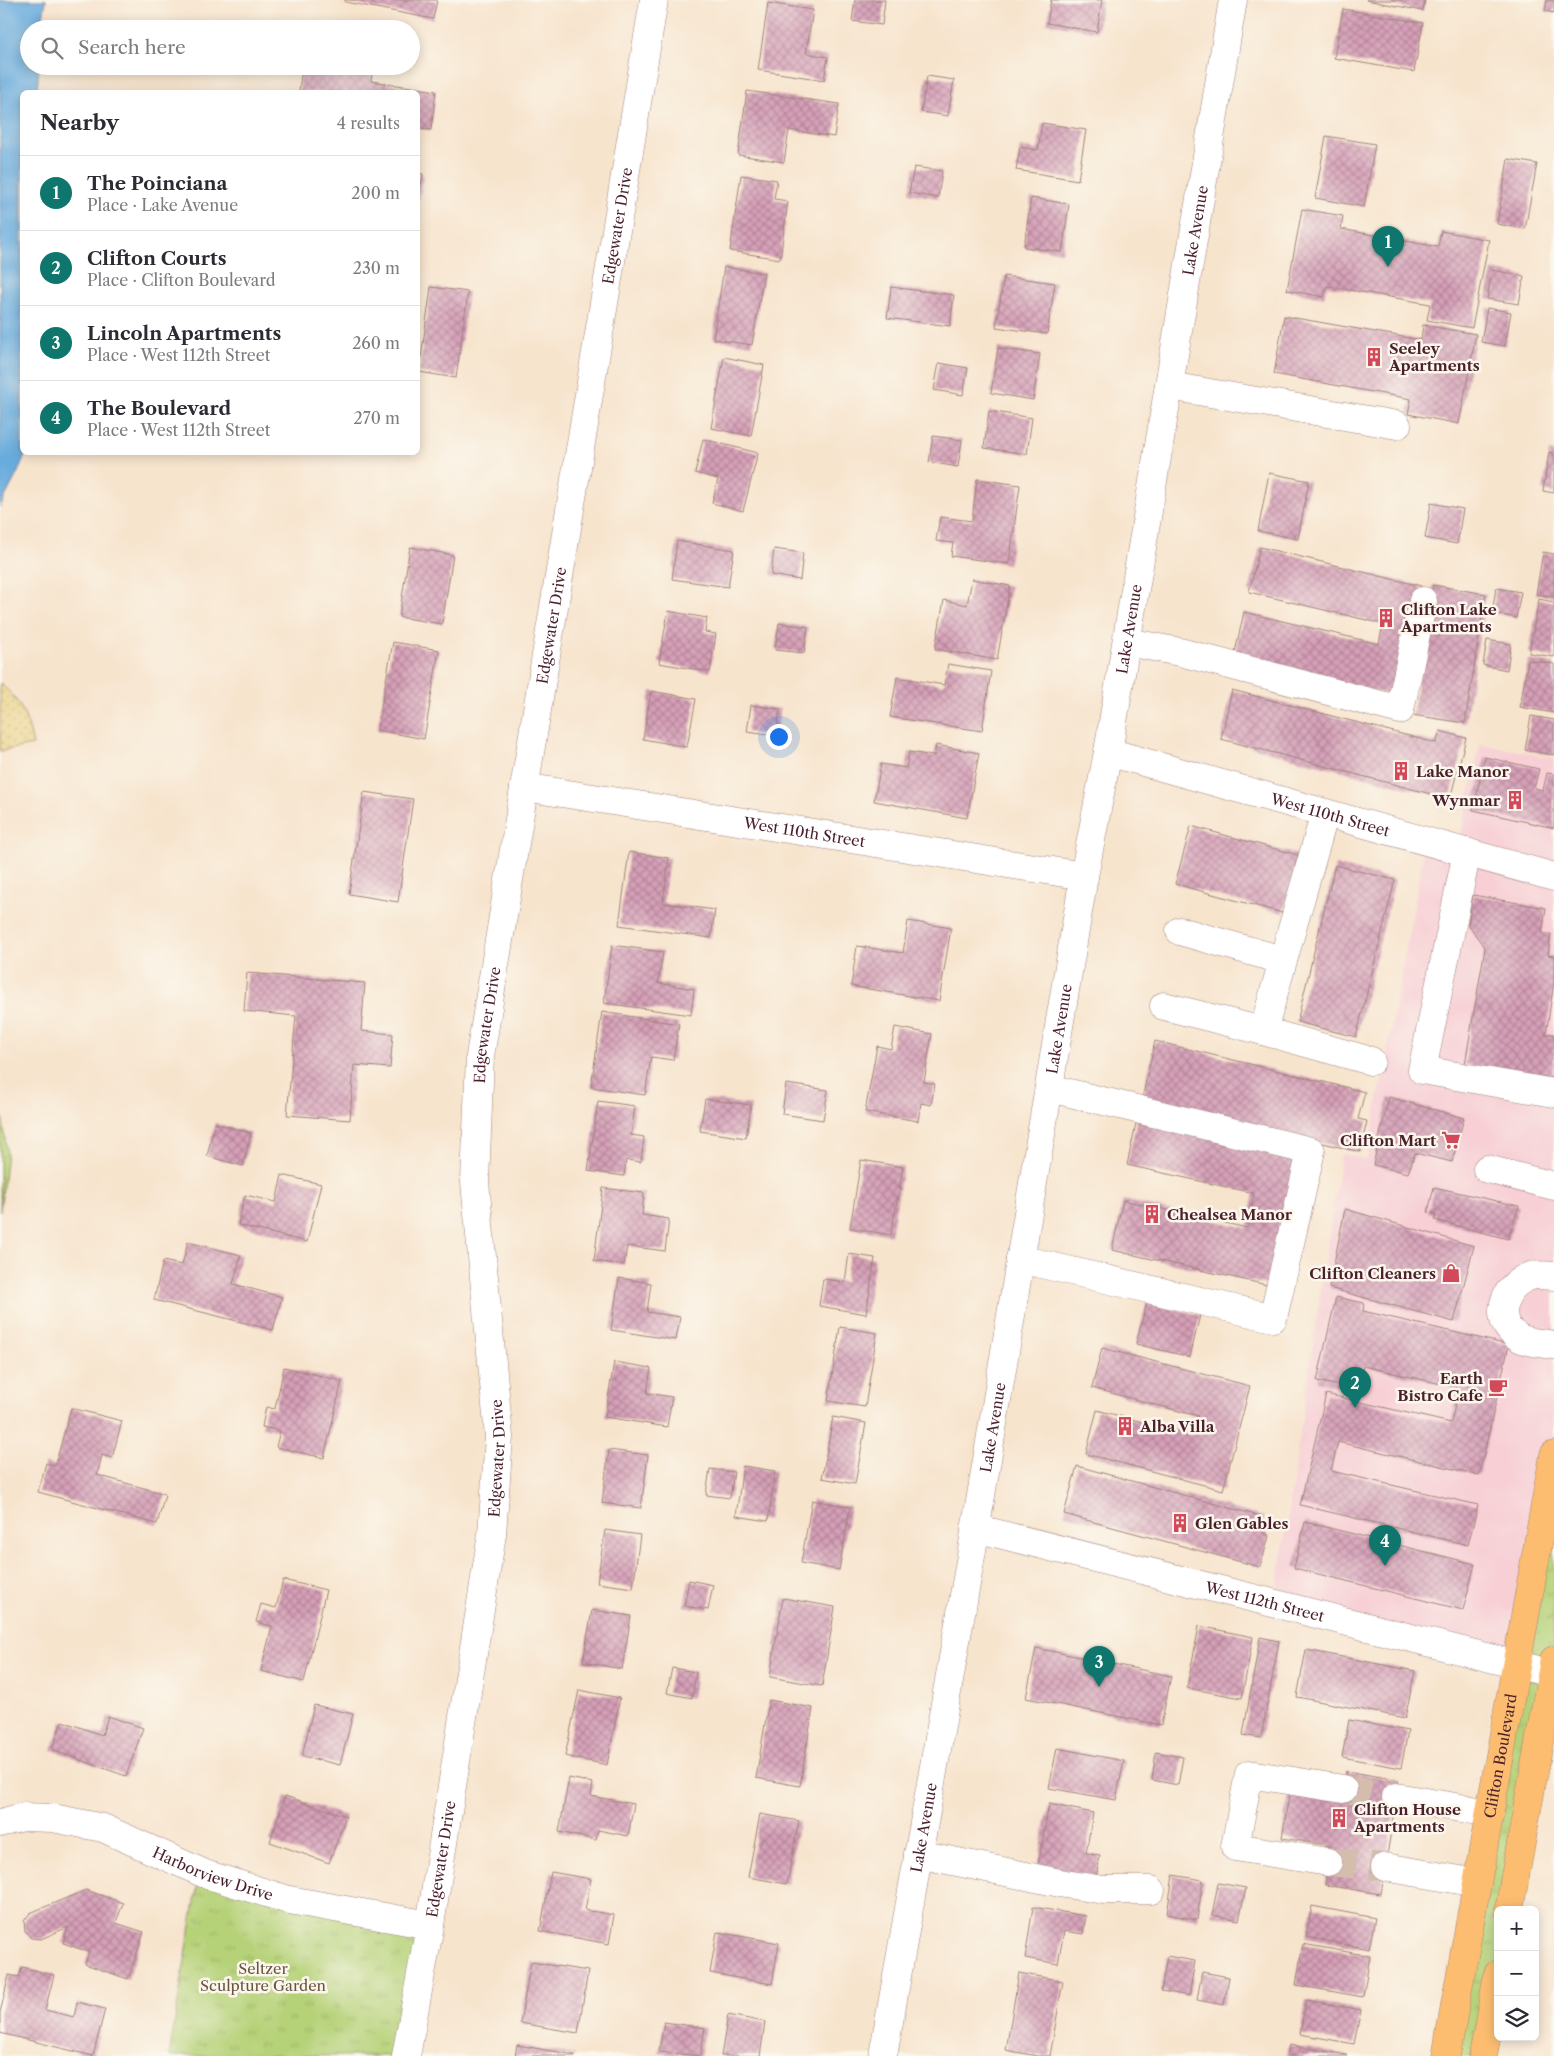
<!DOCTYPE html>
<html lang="en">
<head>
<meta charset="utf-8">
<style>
  :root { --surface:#fff; --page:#f2f2f3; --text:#2b2b33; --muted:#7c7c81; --line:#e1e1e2; --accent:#0f766e }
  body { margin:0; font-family:"Libre Caslon Text",serif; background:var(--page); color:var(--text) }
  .controls { position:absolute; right:15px; bottom:15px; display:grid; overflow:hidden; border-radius:8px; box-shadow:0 2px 12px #0003 }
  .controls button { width:45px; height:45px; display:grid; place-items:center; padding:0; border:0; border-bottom:1px solid var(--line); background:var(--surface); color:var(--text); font:25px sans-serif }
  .you { position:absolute; left:778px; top:736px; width:18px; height:18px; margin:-12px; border:4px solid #fff; border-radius:50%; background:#1a73e8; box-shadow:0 0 0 8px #1a73e833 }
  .badge { display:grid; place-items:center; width:32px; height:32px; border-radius:50%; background:var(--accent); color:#fff; font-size:16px; font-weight:700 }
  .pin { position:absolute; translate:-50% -41px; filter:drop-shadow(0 1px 2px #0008) }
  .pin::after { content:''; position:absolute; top:26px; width:18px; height:15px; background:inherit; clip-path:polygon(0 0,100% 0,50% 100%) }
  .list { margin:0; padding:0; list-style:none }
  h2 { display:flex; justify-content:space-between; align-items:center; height:65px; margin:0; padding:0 20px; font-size:21px }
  h2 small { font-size:16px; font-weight:400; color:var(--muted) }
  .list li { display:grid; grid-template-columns:32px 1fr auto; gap:15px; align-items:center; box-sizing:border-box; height:75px; padding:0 20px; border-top:1px solid var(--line) }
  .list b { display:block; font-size:19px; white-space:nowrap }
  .list p { margin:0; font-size:16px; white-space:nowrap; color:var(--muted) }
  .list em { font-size:16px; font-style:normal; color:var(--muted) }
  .icon { flex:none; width:28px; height:28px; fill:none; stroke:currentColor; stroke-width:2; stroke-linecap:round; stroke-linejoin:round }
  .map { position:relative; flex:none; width:1554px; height:2056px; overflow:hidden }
  .search { position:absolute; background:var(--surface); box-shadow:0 2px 12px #0003; left:20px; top:20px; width:400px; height:55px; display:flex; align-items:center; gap:12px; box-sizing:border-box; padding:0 18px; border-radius:28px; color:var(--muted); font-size:19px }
  .panel { position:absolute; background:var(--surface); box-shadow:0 2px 12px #0003; left:20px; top:90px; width:400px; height:365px; border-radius:8px }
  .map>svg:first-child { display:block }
</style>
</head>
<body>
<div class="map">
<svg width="1554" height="2056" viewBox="0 0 1554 2056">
  <defs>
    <pattern id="grass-tufts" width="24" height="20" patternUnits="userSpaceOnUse" patternTransform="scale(1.25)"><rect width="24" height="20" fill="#b6d278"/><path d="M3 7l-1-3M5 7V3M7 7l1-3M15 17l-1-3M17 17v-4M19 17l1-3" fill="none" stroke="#9eb468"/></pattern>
    <pattern id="sand-dots" width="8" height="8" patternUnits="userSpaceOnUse" patternTransform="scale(1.25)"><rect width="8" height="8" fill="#eeda9e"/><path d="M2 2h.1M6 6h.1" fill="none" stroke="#cebb88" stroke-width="1.8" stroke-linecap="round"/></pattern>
    <pattern id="building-cross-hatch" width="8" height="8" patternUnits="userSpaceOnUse" patternTransform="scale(1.25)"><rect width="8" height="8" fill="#d6a0b8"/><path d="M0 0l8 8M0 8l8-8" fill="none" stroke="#b08296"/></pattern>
  </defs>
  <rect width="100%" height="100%" fill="#fbf7ec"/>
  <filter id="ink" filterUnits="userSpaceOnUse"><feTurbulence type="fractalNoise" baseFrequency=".02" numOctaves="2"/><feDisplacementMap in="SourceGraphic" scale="10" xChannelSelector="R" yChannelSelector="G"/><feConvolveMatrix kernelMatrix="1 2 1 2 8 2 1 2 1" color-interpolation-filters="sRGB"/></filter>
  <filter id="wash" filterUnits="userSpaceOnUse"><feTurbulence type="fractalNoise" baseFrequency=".0096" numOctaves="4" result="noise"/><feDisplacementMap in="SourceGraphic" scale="20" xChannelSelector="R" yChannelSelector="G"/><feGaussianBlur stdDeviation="1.12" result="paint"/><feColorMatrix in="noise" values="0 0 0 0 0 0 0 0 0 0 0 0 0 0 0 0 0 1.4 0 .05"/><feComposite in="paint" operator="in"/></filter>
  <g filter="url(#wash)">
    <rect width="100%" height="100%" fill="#f7e4cd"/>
    <path fill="#f7cfd5" d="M1480,744L1554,758V1455L1517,1664L1275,1603L1341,1154L1367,1159L1426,841L1458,849Z"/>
    <path fill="url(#grass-tufts)" stroke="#807852" d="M0,1097L7,1154L0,1212Z
      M1554,1455V1660L1498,1910V1974L1483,2056H1446Z
      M200,1871L430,1925L406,2056H169Z"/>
    <path fill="url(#sand-dots)" stroke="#9c7c64" d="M0,683C22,703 27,717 33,745L0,751Z"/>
    <path fill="#68abdd" stroke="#596584" d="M0,0H46L41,29H29V66H39L37,92H22V452L26,453L18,472L0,507Z"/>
    <g id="blocks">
      <path fill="url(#building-cross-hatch)" d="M345,0H437L433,19L345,2Z
        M855,0H885L882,25L852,21Z
        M1051,0H1102L1097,32L1047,23Z
        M1366,0H1425L1423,11Z
        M1547,0H1554V13L1545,11Z
        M768,3L813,10L806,53L828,57L824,80L758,70Z
        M1343,9L1423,23L1414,72L1334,58Z
        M302,66H373L371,81L436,91L431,130L418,129V92H299Z
        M927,76L954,80L948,116L921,112Z
        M747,91L839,104L834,137L789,130L784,162L738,155Z
        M1042,123L1086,130L1078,180L1016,170L1020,147L1038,150Z
        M1326,136L1375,144L1364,207L1315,198Z
        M1508,159L1537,164L1525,229L1497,224Z
        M914,167L942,171L938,198L909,193Z
        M418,173L423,174L419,200H418Z
        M741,175L777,180L774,199L788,201L780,259L730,251Z
        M1031,198L1069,204L1062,252L1024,247Z
        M1302,209L1343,216L1341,229L1438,247L1441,231L1489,240L1472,328L1427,320L1430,304L1327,286L1324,297L1287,290Z
        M724,267L764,273L752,345L713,339Z
        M1492,270L1524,276L1519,304L1487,299Z
        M1004,276L1055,283L1047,334L996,327Z
        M431,287L468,292L456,378L419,372Z
        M891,287L954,295L950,326L887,318Z
        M1487,308L1511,312L1505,346L1481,342Z
        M1284,316L1421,340L1423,325L1476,334L1459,424L1408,414L1411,399L1274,374Z
        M998,348L1040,354L1033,400L991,393Z
        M724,357L764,365L751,436L711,428Z
        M939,363L968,368L963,395L934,390Z
        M989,411L1032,418L1027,454L984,448Z
        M933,436L962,440L958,467L929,462Z
        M703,439L758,453L743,511L712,503L718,479L695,473Z
        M1549,452L1554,453V493L1543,491Z
        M1269,473L1309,481L1298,539L1258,531Z
        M977,479L1020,485L1009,564L951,556L953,543L936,541L940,517L972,521Z
        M1431,503L1463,509L1457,544L1425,538Z
        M677,541L734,550L728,587L672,579Z
        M410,547L453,555L442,624L399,617Z
        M1260,547L1421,586L1395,696L1234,657L1244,612L1379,644L1383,624L1249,592Z
        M774,549L803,553L800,580L771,575Z
        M1543,552L1554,554V597L1536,594Z
        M972,579L1010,586L997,660L935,649L944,600L967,605Z
        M1433,585L1486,594L1465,723L1412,715Z
        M1496,588L1521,592L1516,618L1492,613Z
        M1539,599L1554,602V657L1529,653Z
        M668,611L707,618L705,632L716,634L710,672L659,663Z
        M779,623L808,627L804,653L775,650Z
        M1487,640L1511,644L1507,670L1483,665Z
        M393,642L439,650L424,739L377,730Z
        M1528,660L1554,664V713L1520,707Z
        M948,664L991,671L982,731L890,717L897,677L944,685Z
        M1232,690L1436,743L1440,731L1466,738L1450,799L1221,739Z
        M651,691L696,699L687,747L643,739Z
        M751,705L780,709L776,736L747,732Z
        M1531,716L1554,720V755L1525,750Z
        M936,745L979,753L967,818L874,801L881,764L906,768L909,752L934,756Z
        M1485,757L1539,769L1534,788L1543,790L1547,773L1554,774V828L1473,810Z
        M364,792L413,799L398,902L349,894Z
        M1191,826L1298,855L1283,913L1175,884Z
        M629,852L669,858L663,903L715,910L711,938L619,925Z
        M1335,865L1395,880L1356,1037L1297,1022Z
        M1473,895L1546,908L1542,934H1551L1548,955L1554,956V982L1546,1034H1554V1057L1551,1078L1465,1064L1485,948L1468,925Z
        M908,921L951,928L939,1001L851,986L857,946L903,953Z
        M612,945L663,952L658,983L694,989L691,1015L604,1003Z
        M247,973L365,983L361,1031L393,1034L390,1068L354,1065L350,1120L287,1115L296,1016L244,1011Z
        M602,1012L679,1024L673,1060L651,1057L645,1095L591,1087Z
        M895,1027L932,1034L924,1082L935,1084L931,1105L921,1103L918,1121L865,1112L877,1046L891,1049Z
        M1155,1041L1365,1092L1358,1119L1367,1121L1360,1152L1142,1099Z
        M786,1084L828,1090L823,1120L782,1114Z
        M1389,1097L1464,1118L1452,1162L1415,1153L1408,1173L1373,1165Z
        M705,1099L751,1105L746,1138L700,1131Z
        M598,1101L635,1106L631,1135L644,1137L641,1162L626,1160L624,1176L588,1171Z
        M1137,1119L1296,1155L1267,1285L1112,1250L1123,1200L1247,1228L1254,1193L1127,1165Z
        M215,1123L251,1133L243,1166L207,1156Z
        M861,1160L903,1167L891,1235L850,1228Z
        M282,1175L321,1184L307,1242L238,1225L245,1195L276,1202Z
        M1434,1187L1519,1206L1508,1239L1435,1220L1436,1214L1428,1212Z
        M603,1188L644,1193L642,1215L669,1219L665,1251L627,1246L624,1265L594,1261Z
        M1345,1209L1474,1246L1454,1322L1329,1288Z
        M188,1242L241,1255L233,1284L282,1297L273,1330L154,1300L163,1261L182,1265Z
        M849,1254L875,1258L866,1314L819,1306L823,1279L845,1282Z
        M619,1278L651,1283L647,1312L680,1317L676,1340L611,1330Z
        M1336,1297L1364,1303L1363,1311L1509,1345L1479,1475L1338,1442L1331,1471L1478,1505L1468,1545L1300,1505L1326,1394L1451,1423L1459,1388L1363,1366L1357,1390L1317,1381Z
        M1147,1302L1200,1315L1190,1357L1136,1344Z
        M840,1327L877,1333L865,1407L828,1401Z
        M1102,1348L1250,1386L1223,1490L1086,1454L1097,1410L1192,1435L1198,1416L1092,1388Z
        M614,1362L651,1368L647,1393L672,1397L667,1427L605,1417Z
        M284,1367L342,1381L324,1458L276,1447L280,1431L262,1427L266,1407L275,1409Z
        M71,1408L122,1421L112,1458L102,1455L97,1475L165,1494L157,1524L38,1492L46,1463L55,1466Z
        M833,1417L866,1423L855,1484L822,1478Z
        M609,1450L648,1455L641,1508L602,1503Z
        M743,1466L775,1471L768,1521L736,1516Z
        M1077,1466L1263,1517L1260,1530L1269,1536L1260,1567L1064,1514Z
        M710,1469L734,1472L730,1498L706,1495Z
        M812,1500L850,1507L839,1570L801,1563Z
        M1305,1522L1475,1564L1463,1610L1294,1568Z
        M605,1530L640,1535L633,1588L597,1583Z
        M283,1580L326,1590L304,1682L261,1671L272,1626L256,1622L261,1604L276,1608Z
        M689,1580L713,1585L708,1610L684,1606Z
        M783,1598L835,1607L822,1686L770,1677Z
        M592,1610L631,1616L622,1669L583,1662Z
        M1199,1626L1253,1637L1242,1698L1187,1688Z
        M1260,1637L1279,1641L1261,1738L1243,1735Z
        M1036,1648L1171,1676L1161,1725L1026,1698Z
        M1306,1650L1415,1671L1405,1718L1297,1697Z
        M672,1668L696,1672L692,1698L667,1693Z
        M579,1690L620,1698L607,1765L565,1756Z
        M769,1700L813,1708L800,1786L756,1778Z
        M314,1705L353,1714L340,1765L302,1756Z
        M108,1716L143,1728L126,1776L52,1750L62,1721L102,1735Z
        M1349,1720L1408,1731L1401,1768L1342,1757Z
        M1057,1748L1124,1761L1116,1800L1049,1788Z
        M1156,1752L1183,1757L1178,1785L1152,1780Z
        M1346,1771L1399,1780L1381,1894L1325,1885L1331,1846L1282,1838L1290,1789L1341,1797Z
        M569,1778L593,1783L591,1796L634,1804L628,1836L598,1830L596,1840L559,1832Z
        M285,1796L346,1816L329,1863L270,1842Z
        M1049,1804L1093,1813L1086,1853L1100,1856L1096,1877L1038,1866Z
        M760,1814L799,1821L787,1884L748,1877Z
        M551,1872L591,1879L585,1910L614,1915L609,1944L540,1931Z
        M1173,1875L1203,1880L1197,1920L1167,1914Z
        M1218,1883L1246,1888L1239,1920L1212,1915Z
        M86,1890L123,1903L116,1923L144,1932L128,1979L85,1964L89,1952L63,1943L68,1927L41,1939L31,1938L25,1931L24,1921L30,1913Z
        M1312,1906L1375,1918L1369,1949L1306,1937Z
        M1033,1907L1086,1916L1083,1934L1064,1931L1058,1964L1025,1958Z
        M717,1932L779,1943L772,1984L710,1973Z
        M1303,1944L1370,1956L1363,1997L1296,1985Z
        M1167,1956L1195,1961L1189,1996L1161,1991Z
        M531,1962L588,1971L578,2033L520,2023Z
        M22,1967L54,1975L45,2010L74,2017L77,2002L105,2009L93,2056L0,2033V2013L9,1975L19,1977Z
        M1202,1972L1229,1977L1224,2005L1197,2000Z
        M1019,1973L1063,1981L1050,2056H1037L1006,2050Z
        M1306,2000L1361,2010L1354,2044L1300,2034Z
        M728,2015L765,2022L760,2056H721Z
        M664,2022L705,2028L700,2056L659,2052Z
        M517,2045L575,2055V2056H515Z
        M1289,2045L1347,2055V2056H1287Z"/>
    </g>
  </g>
  <g filter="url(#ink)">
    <use href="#blocks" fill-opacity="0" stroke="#a0827c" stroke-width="1"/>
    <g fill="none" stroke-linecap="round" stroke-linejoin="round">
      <path stroke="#d4bdad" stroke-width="28" stroke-dasharray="28 14" stroke-linecap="butt" d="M1343,1789L1396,1797
        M1328,1862L1385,1867"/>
      <g stroke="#a0827c" stroke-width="29">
        <g id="minor">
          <path d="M1169,386L1397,425"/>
          <path d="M1127,642L1180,652L1400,710L1423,601"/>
          <path id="s1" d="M1108,752L1554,877"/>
          <path id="s2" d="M524,787L1084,876"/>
          <path d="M1325,813L1263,1031L1371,1061"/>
          <path d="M1467,852L1422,1070L1554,1093"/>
          <path d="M1180,931L1282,960"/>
          <path d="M1164,1006L1263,1031"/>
          <path d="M1487,1169L1554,1186"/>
          <path d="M1020,1259L1273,1318L1311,1151L1049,1088"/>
          <path d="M1554,1276C1547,1276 1537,1274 1531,1276C1502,1284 1491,1323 1520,1338C1529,1343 1544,1343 1554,1345"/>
          <path id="s3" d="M975,1528L1554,1674"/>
          <path d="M1396,1797L1490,1813"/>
          <path id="s4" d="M0,1823L23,1817L53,1818L103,1828L205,1874L289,1900L430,1925"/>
          <path d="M918,1854L1065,1884L1104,1890H1151"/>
          <path d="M1328,1862L1235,1847L1249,1774L1343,1789"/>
          <path d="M1385,1867L1477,1883"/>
          <path id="s5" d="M406,2056L430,1925L492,1534L499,1437L475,1182L480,1056L654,0"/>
          <path id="s6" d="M883,2056L972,1550L1084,876L1108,752L1233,0"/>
        </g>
      </g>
      <g stroke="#a0827c" stroke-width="29">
        <g id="major">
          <path d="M1509,1910L1554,1660"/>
          <path id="s7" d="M1446,2056L1554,1455"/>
          <path d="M1483,2056L1498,1974"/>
        </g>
      </g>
      <use href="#minor" stroke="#fff" stroke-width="28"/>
      <use href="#major" stroke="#fcbd6f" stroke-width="28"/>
    </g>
  </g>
  <defs>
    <g id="building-bare" transform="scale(1.5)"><path d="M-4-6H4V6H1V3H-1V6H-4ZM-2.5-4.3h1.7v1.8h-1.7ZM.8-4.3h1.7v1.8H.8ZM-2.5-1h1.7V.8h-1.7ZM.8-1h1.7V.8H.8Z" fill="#d1495b" stroke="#fbf7ec" stroke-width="2.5" paint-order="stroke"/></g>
    <g id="supermarket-bare" transform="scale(1.5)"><path d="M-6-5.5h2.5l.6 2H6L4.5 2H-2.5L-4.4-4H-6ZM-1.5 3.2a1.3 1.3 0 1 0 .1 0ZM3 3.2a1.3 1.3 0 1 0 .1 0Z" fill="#d1495b" stroke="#fbf7ec" stroke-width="2.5" paint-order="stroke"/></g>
    <g id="shop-bare" transform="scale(1.5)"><path d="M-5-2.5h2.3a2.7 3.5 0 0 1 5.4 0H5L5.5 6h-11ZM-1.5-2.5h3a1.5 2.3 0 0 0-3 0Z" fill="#d1495b" stroke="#fbf7ec" stroke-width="2.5" paint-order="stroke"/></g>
    <g id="cafe-bare" transform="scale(1.5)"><path d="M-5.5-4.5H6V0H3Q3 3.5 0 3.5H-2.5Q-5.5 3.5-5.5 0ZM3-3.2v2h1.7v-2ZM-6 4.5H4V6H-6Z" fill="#d1495b" stroke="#fbf7ec" stroke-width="2.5" paint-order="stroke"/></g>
  </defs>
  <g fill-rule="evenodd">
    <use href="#building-bare" x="1374" y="357"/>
    <use href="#building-bare" x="1386" y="618"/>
    <use href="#building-bare" x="1401" y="771"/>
    <use href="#building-bare" x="1515" y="800"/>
    <use href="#supermarket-bare" x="1451" y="1140"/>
    <use href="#building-bare" x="1152" y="1214"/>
    <use href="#shop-bare" x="1451" y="1273"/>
    <use href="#cafe-bare" x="1498" y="1387"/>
    <use href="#building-bare" x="1125" y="1426"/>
    <use href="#building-bare" x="1180" y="1523"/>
    <use href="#building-bare" x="1339" y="1818"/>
  </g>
  <g text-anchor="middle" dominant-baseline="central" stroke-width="5" stroke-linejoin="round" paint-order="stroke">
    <g font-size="15" fill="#4a1f2b" stroke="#fbf7ec">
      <text stroke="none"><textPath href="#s5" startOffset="1850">Edgewater Drive</textPath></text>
      <text stroke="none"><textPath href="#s6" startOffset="1852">Lake Avenue</textPath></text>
      <text stroke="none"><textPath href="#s5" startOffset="1445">Edgewater Drive</textPath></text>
      <text stroke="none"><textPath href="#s6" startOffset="1448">Lake Avenue</textPath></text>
      <text stroke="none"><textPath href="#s1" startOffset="231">West 110th Street</textPath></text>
      <text stroke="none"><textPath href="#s2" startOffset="284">West 110th Street</textPath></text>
      <text stroke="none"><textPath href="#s5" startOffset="1040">Edgewater Drive</textPath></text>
      <text stroke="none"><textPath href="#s6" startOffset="1042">Lake Avenue</textPath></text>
      <text stroke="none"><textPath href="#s6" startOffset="638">Lake Avenue</textPath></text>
      <text stroke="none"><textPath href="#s5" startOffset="605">Edgewater Drive</textPath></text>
      <text stroke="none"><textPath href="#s3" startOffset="299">West 112th Street</textPath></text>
      <text stroke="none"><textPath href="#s7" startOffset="305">Clifton Boulevard</textPath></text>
      <text stroke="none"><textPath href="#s6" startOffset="232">Lake Avenue</textPath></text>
      <text stroke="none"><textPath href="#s5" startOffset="200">Edgewater Drive</textPath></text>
      <text stroke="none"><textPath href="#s4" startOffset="224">Harborview Drive</textPath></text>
    </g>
    <g font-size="15" font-weight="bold" fill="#4a1f2b" stroke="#fbf7ec" text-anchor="start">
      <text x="1389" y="348">Seeley<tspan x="1389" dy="17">Apartments</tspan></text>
      <text x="1401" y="609">Clifton Lake<tspan x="1401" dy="17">Apartments</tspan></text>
      <text x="1416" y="771">Lake Manor</text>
      <text x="1500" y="800" text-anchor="end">Wynmar</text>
      <text x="1436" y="1140" text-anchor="end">Clifton Mart</text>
      <text x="1167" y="1214">Chealsea Manor</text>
      <text x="1436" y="1273" text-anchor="end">Clifton Cleaners</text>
      <text x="1483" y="1378" text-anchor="end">Earth<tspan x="1483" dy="17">Bistro Cafe</tspan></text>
      <text x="1140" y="1426">Alba Villa</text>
      <text x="1195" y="1523">Glen Gables</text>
      <text x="1354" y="1809">Clifton House<tspan x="1354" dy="17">Apartments</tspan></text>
    </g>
    <g font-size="15" fill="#6a5542" stroke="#fbf7ec">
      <text x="263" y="1968">Seltzer<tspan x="263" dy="17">Sculpture Garden</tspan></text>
    </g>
  </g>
</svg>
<div class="controls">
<button>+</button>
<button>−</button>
<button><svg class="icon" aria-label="layers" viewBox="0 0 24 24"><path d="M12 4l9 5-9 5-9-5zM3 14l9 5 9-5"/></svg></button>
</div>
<div class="you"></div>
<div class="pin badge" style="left:1388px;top:267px">1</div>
<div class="pin badge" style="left:1355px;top:1408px">2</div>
<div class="pin badge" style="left:1099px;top:1687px">3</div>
<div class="pin badge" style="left:1385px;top:1566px">4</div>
<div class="search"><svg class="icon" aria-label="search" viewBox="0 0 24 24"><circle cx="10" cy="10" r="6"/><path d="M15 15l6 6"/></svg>Search here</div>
<section class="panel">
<h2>Nearby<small>4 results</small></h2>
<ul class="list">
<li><span class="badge">1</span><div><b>The Poinciana</b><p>Place · Lake Avenue</p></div><em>200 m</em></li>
<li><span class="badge">2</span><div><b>Clifton Courts</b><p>Place · Clifton Boulevard</p></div><em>230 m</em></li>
<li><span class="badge">3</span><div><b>Lincoln Apartments</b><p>Place · West 112th Street</p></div><em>260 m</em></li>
<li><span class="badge">4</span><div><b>The Boulevard</b><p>Place · West 112th Street</p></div><em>270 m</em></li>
</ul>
</section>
</div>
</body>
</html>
